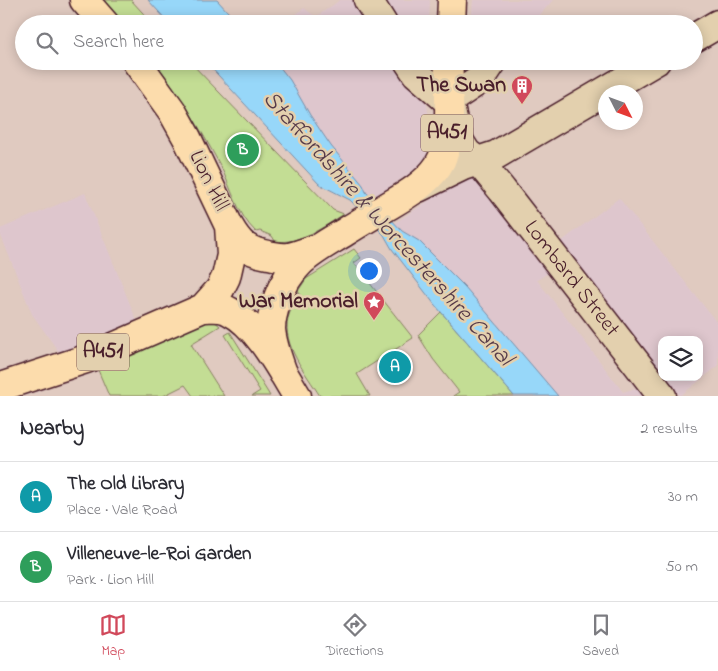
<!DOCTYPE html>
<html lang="en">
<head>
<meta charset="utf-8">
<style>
  :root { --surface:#fff; --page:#f2f2f3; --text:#2b2b33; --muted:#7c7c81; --line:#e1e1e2; --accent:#d1495b }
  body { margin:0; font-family:"Indie Flower",sans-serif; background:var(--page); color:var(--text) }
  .controls { position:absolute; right:15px; bottom:15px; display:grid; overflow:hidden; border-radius:10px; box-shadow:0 2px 12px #0003 }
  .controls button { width:45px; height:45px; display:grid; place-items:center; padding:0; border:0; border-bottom:1px solid var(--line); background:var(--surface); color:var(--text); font:25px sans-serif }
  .compass { position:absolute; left:598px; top:85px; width:45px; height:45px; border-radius:50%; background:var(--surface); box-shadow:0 2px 12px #0003; rotate:132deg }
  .you { position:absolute; left:368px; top:270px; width:18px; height:18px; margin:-12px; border:4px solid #fff; border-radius:50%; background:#1a73e8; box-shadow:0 0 0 8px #1a73e833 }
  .badge { display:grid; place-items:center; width:32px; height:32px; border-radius:50%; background:var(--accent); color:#fff; font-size:16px; font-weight:700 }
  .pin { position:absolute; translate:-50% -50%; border:2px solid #fff; box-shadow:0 1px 5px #0006 }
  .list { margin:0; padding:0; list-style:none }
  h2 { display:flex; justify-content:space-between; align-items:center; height:65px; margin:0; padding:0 20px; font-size:21px }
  h2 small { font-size:16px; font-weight:400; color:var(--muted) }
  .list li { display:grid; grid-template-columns:32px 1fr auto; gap:15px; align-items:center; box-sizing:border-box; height:70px; padding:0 20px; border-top:1px solid var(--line) }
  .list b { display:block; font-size:19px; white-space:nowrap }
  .list p { margin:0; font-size:16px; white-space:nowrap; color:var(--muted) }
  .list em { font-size:16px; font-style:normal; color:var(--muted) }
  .icon { flex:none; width:28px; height:28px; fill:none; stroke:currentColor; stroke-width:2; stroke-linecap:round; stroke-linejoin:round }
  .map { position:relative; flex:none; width:718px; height:396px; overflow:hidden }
  .search { position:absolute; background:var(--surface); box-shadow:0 2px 12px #0003; left:15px; right:15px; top:15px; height:55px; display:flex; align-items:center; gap:12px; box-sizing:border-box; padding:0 18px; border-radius:28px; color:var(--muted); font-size:19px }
  .sheet { height:205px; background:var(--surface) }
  nav { display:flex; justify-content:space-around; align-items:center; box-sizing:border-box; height:70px; border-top:1px solid var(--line); background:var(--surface); font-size:14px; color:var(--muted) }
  nav a { display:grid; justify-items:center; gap:2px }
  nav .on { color:var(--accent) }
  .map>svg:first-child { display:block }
</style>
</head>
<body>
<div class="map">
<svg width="718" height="396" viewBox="0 0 718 396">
  <rect width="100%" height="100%" fill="#e0cac0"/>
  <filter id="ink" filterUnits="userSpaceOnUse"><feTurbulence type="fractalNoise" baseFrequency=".02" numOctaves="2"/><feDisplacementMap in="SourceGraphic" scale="10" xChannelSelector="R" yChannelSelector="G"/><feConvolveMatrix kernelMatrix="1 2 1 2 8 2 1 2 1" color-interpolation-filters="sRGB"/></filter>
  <g filter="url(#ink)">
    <path fill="#dec6cd" d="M340,0H430L429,24H284L304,8L316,17Z
      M473,0H553L532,24H471Z
      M275,61H427L422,93L427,105L431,137L429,148L425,158L415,170L373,198L366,192L363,185L331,146L310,115L290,80Z
      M473,175L524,229L518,235L548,273L537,280L585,342L623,392L636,388L643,396H558L465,287L419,242L402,231L395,223L465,176Z
      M85,193L138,324L61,355L32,314L0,233V229Z
      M619,198L718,324V366L680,396L664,377H699V340H662V374L558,244Z"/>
    <path fill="#c3dd94" stroke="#867e60" d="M101,0H131L153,24H122Z
      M154,61H189L333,210L344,214C325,226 299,245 275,241L272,236L260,231L256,232C237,214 231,187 220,165C200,128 180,94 154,61Z
      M354,249L361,258L354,263L413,338L357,374L370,396H320C306,373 282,346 288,318C290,312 291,308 296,305L300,294L298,291L306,279Z
      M441,312L514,396H453L459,392L433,359L418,335Z
      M213,320L220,326L191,344L224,396H193L185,385L163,396H109L98,370L206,321Z
      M230,332L267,391L270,396H252L260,391L225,335Z"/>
    <path fill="#97d7f9" stroke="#788da7" d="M148,0H217L239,24H170Z
      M205,61H275L290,80L310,115L331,146L363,185L366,192L402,231L419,241L465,287L558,396H514L435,305L392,249L384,235L350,200L319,184Z"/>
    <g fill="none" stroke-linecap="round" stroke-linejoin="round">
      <g stroke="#4a1f2b" stroke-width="31">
        <path id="minor" d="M368,0L383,24
          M694,38L718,24
          M408,61L416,73L448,101
          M448,101L481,79L493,61
          M450,107L454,124L460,142L467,153L479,162L502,190L662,396
          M418,188L463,166L496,155L656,61"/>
      </g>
      <g stroke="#4a1f2b" stroke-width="31">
        <path id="major" d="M84,0L105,24
          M451,24L452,0
          M136,61L172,111L187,138L229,226L231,255L226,277L220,289L203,308
          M229,226C240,245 247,251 268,255C275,256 281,258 288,257C296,256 305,252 314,249
          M283,373C278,359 272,344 271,329C271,318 274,309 277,300C291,261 313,252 345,232C359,223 373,215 388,206C405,196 426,184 438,166C455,141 447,91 449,61
          M0,387L86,359L203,308C212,308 221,306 229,311C258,325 281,370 297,396"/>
      </g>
      <use href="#minor" stroke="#e3d0ae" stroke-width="28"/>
      <use href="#major" stroke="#fcdcac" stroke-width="28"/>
    </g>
  </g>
  <defs>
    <g id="building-pin" transform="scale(1.125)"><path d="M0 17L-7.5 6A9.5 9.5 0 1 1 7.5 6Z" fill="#d1495b" stroke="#e3d0ae"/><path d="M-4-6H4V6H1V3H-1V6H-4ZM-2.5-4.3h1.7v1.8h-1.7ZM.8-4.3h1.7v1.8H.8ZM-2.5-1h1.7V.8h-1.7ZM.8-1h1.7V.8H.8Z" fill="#fff"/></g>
    <g id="sight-pin" transform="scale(1.125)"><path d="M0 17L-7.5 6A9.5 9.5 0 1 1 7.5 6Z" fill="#d1495b" stroke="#e3d0ae"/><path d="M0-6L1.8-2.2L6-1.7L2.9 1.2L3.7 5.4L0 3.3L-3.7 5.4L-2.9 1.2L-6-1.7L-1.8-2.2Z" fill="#fff"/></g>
  </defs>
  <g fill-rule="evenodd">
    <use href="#building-pin" x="522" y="86"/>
    <use href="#sight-pin" x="374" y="302"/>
  </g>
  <g text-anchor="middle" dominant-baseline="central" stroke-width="5" stroke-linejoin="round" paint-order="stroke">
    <g fill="#e3d0ae" stroke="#785452" stroke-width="1">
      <rect x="421" y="114.5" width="52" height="37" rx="4"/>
      <rect x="77" y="333.5" width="52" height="37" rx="4"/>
    </g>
    <g font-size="21" font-weight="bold" fill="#4a1f2b">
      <text x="447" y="133">A451</text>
      <text x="103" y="352">A451</text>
    </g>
    <g font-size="22" font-weight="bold" fill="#4a1f2b" stroke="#e3d0ae" text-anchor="end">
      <text x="506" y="86">The Swan</text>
      <text x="358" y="302">War Memorial</text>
    </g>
    <g font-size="22" fill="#4a1f2b" stroke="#e3d0ae">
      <text transform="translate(208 181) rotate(64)">Lion Hill</text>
      <text transform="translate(571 279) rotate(52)">Lombard Street</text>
    </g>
    <g font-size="24" font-style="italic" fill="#563b4a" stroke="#e3d0ae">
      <text transform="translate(387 229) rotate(48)">Staffordshire &amp; Worcestershire Canal</text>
    </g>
  </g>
</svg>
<div class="controls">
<button><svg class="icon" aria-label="layers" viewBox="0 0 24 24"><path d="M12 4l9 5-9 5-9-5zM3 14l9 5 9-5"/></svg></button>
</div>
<svg class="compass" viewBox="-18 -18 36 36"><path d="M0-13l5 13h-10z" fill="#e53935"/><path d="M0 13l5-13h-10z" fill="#7c7c81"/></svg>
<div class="you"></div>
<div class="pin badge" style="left:395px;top:367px;background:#0f9aa8">A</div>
<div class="pin badge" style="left:243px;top:150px;background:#2e9e5b">B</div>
<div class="search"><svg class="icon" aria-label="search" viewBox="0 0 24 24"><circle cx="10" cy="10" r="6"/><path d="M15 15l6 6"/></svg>Search here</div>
</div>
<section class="sheet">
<h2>Nearby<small>2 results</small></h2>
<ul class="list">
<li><span class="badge" style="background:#0f9aa8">A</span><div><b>The Old Library</b><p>Place · Vale Road</p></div><em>30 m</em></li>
<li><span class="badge" style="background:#2e9e5b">B</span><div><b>Villeneuve-le-Roi Garden</b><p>Park · Lion Hill</p></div><em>50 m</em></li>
</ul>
</section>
<nav>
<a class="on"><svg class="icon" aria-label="map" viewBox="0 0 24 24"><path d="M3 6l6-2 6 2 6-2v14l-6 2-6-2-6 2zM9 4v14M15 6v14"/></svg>Map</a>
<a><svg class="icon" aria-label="directions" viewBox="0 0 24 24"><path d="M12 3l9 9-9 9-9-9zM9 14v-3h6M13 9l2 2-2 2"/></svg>Directions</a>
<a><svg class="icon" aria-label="saved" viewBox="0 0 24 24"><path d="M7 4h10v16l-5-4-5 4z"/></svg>Saved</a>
</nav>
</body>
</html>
